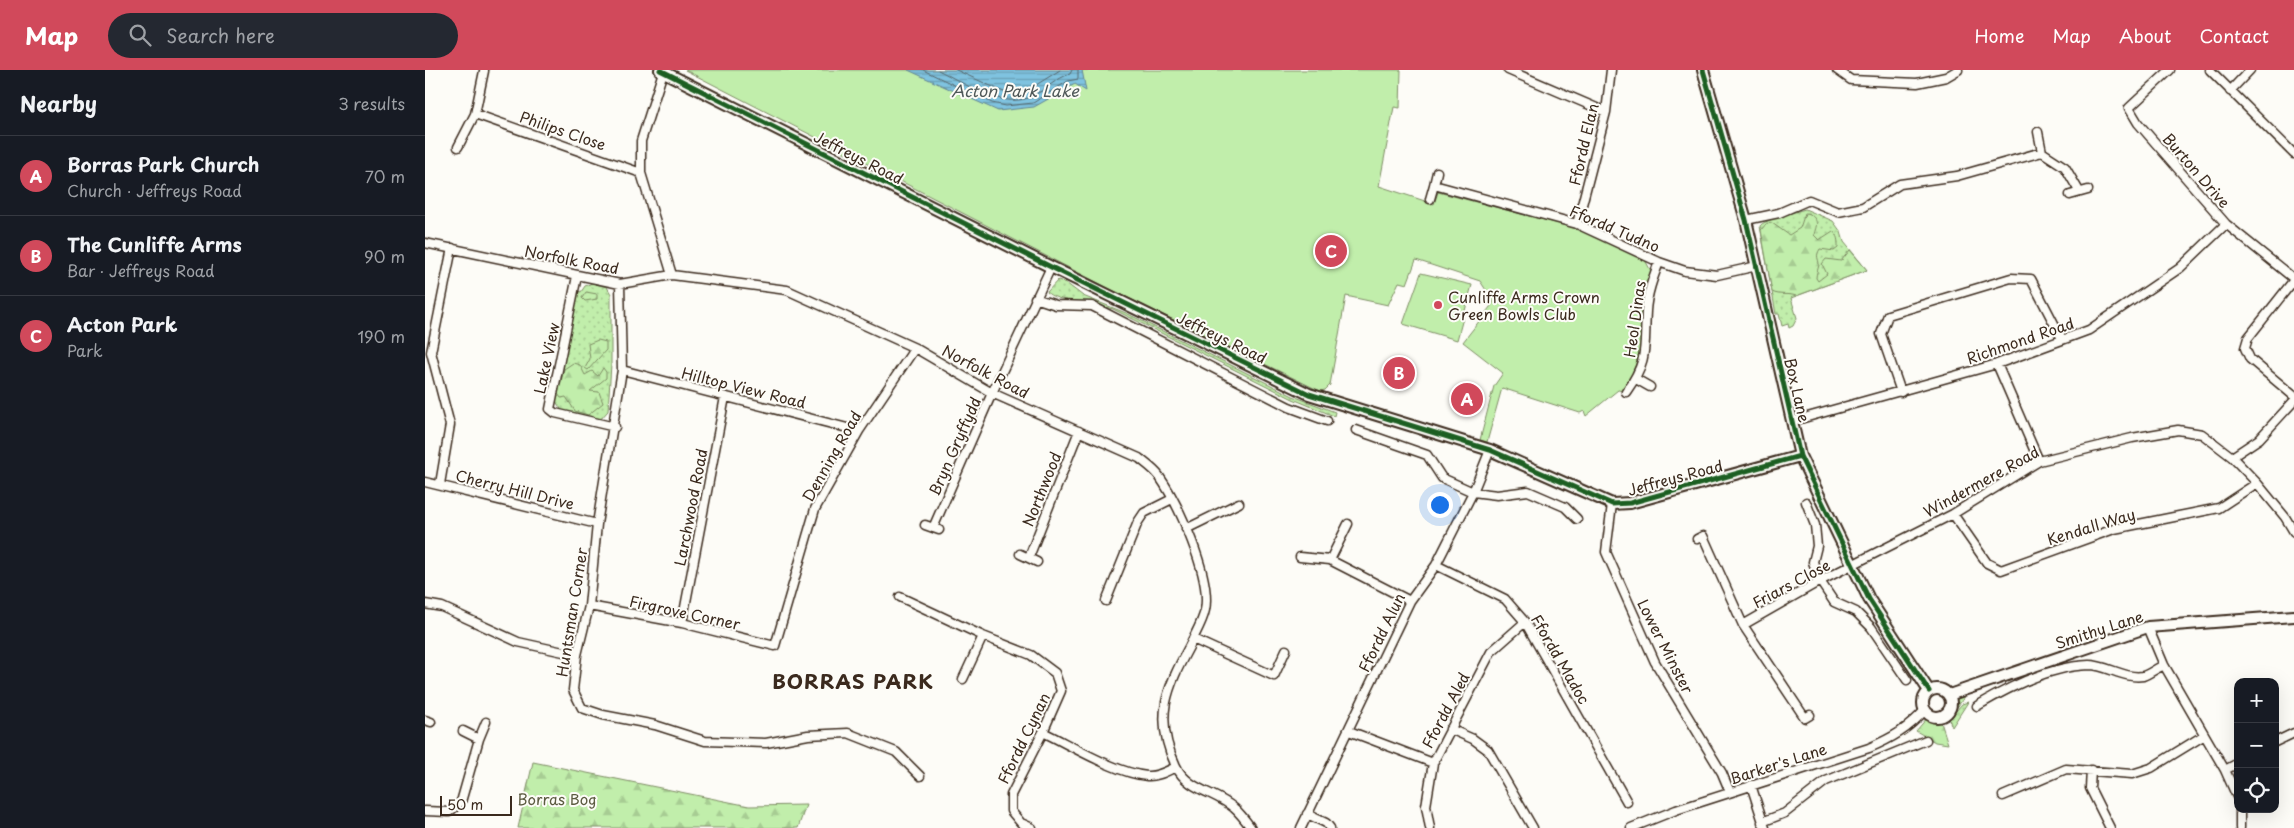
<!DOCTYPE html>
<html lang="en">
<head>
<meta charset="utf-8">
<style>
  :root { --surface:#171b24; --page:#242831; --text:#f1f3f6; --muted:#9ea1a6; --line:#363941; --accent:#d1495b }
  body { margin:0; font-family:"Playpen Sans",sans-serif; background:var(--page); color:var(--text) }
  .controls { position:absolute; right:15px; bottom:15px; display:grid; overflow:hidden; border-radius:10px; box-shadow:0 5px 20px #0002 }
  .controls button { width:45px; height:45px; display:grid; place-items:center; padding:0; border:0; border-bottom:1px solid var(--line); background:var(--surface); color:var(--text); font:25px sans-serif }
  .scale { position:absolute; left:15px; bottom:12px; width:72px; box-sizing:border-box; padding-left:5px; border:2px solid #3b2a1e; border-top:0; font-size:14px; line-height:18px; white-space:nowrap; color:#3b2a1e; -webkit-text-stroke:4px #fdfcf7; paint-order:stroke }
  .you { position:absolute; left:1014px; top:434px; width:18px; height:18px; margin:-12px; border:4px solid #fff; border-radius:50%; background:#1a73e8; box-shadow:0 0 0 8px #1a73e833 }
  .badge { display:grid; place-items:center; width:32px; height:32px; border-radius:50%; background:var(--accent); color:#fff; font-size:16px; font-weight:700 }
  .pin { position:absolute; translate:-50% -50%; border:2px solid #fff; box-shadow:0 1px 5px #0006 }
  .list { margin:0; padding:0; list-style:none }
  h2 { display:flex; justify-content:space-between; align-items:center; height:65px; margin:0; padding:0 20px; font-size:21px }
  h2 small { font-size:16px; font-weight:400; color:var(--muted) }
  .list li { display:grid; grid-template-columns:32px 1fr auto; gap:15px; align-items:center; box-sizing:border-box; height:80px; padding:0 20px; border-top:1px solid var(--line) }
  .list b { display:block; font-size:19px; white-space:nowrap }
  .list p { margin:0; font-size:16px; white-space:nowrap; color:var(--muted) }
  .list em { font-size:16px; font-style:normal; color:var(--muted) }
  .icon { flex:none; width:28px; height:28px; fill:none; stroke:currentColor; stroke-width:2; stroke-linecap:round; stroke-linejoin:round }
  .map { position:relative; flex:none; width:1869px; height:758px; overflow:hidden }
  header { display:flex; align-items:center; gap:30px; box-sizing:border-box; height:70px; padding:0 25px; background:var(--accent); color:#fff }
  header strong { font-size:24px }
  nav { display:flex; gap:28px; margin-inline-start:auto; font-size:18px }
  .search { width:350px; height:45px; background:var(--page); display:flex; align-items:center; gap:12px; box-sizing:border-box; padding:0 18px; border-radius:28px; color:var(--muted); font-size:19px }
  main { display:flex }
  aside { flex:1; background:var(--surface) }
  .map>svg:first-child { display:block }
</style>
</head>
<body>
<header>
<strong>Map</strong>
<div class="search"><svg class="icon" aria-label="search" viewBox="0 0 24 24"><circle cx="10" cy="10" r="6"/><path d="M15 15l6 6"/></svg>Search here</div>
<nav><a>Home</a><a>Map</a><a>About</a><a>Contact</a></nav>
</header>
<main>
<aside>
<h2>Nearby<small>3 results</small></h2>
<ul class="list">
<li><span class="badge">A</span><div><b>Borras Park Church</b><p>Church · Jeffreys Road</p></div><em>70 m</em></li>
<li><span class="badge">B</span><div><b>The Cunliffe Arms</b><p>Bar · Jeffreys Road</p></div><em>90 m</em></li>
<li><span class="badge">C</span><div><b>Acton Park</b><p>Park</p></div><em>190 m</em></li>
</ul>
</aside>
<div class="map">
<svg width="1869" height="758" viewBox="0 0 1869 758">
  <defs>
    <pattern id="grass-dots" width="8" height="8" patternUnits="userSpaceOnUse" patternTransform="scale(1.25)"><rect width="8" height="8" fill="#c1eeab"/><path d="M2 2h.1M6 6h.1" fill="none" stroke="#a7cc93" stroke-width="1.8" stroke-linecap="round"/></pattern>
    <pattern id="forest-firs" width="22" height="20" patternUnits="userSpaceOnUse" patternTransform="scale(1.25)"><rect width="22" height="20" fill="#c1eeab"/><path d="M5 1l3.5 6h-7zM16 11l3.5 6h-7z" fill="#a7cc93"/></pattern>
    <pattern id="water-rules" width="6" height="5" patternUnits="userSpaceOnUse" patternTransform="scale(1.25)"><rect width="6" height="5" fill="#7fc3e0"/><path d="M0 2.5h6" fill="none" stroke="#699fb5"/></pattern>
  </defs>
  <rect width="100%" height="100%" fill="#fdfcf7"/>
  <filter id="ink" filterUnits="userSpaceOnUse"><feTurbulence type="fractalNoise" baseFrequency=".02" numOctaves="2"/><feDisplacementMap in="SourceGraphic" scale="10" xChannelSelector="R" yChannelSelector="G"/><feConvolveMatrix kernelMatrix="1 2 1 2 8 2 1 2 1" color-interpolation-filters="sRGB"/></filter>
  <g filter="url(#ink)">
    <path fill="url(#grass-dots)" stroke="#7e8c64" d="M1380,139L1408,151L1416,162L1419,172L1442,200L1366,228L1372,248L1368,256L1364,258L1363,254L1357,256L1354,244H1351L1335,156C1338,150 1371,142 1380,139Z
      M633,210L641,213L658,226L701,243L868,326L910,342L909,346L868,329L688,239C674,235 627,231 622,222Z
      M167,213L182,217L186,224V294L183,341L174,351L138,342L130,330L153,221L156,222L160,216Z
      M1540,626L1526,646L1520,648V646L1532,629Z
      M1543,632L1527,657L1524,649L1537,634Z"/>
    <path fill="url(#forest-firs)" stroke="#7e8c64" d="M1380,143L1385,144C1395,152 1391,155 1389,165L1394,170L1408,161C1413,166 1413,171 1413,178L1409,181L1395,179C1390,187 1394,188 1394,195C1393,199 1391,204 1391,208L1393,211L1402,204L1397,194L1401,189L1416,191L1425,180L1442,200L1371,226C1363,223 1355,226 1347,222L1336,160L1341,154L1347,153L1364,165L1375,158Z
      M161,222L172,224V229L160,231L157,228Z
      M173,270L181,272V280L163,300L160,298L165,289L163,274Z
      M148,293L155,295L160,305L167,301L173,306L178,298L181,302V308L165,321L174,322L178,333L163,345L150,341L141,327L136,328L133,324L139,299Z
      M1503,647L1508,650L1515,649L1523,674L1510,672L1491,661Z
      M108,692L324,736L381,735L373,758H93Z"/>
    <path fill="#c1eeab" stroke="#7e8c64" d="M260,0H976L975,38L969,37L954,116L1009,134L1013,122L1150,158L1220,190L1226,201L1218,224L1217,277L1207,305L1199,321L1193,320L1161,346L1159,341L1155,343L1077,318L1062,372L1055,370L1069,316L1078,303L1038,272L1069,232L1055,211L991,190L982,214L974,212L963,235L921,226L905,315L900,320L895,321L687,220Z
      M996,203L1047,215L1032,270L978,254Z"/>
    <path fill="url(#water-rules)" stroke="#648692" d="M483,0H657L661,21L650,14L609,37L573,41Z"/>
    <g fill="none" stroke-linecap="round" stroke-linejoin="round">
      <path stroke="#56676c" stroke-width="1" d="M498,0L567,33L581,36L608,33L643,11L653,9V0
        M513,0C540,13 577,41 608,26C621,19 632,8 645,4L647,0
        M531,0L581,23L603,20L635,0"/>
      <g stroke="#3b2a1e" stroke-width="11">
        <path id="minor" d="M1083,0L1181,42
          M1412,0L1426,10L1492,13L1521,7L1533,0
          M1745,0L1704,38L1713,53L1801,154L1869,209
          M1785,0L1869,84
          M238,2L216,71V103L247,205
          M1805,21L1825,0
          M50,44L216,103
          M1613,62L1617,82
          M33,77L50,44L59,1
          M1009,115L1012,102
          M1645,125L1663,120
          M1005,129L1009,115L1152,154L1234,192L1260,201L1292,205L1332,196
          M1321,150L1354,143L1384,130L1413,142L1438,137L1475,114L1532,106L1617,82L1640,97L1654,121
          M1152,154L1181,42L1186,0
          M0,173L195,214L247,205L362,220L490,278L567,323L714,388C720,393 729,399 734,406C753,433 787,507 780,540C778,551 770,564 765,575C742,618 728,648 751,696C762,720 791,722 809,738C815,743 821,751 826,758
          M152,206L125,339L130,343L190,357
          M1869,210L1823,268L1820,278L1825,289L1869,326
          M195,214L197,300L172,454L164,536L152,585L148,620L157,638L178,645L230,655L280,671L341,673L383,665L423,663L471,682L495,706
          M610,228L631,235L667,236L864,337L902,351
          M1572,294L1614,391
          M197,300L434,361
          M1211,309L1225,317
          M1201,322C1224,290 1219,278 1221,241C1222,224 1228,208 1234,192
          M1476,322L1456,264L1463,245L1586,208L1606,209L1637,269
          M1368,351L1572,294L1664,260L1755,198L1801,154
          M931,360L1002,385L1017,408L1048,422L1072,425L1103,421L1140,437L1152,449
          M1807,387L1834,369L1869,331
          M0,412L172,454
          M15,414L25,355L6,282L27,178
          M1381,432L1390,455L1392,476L1388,492L1395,511L1409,532L1431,542L1446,557L1482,610
          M1187,434L1181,482L1230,592L1297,703L1305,722
          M1528,444L1562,493L1576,500L1689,459L1794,438L1832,413
          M500,455L514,460
          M508,458L567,323L626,197
          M761,459L814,433
          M1272,469L1278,466L1318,555L1380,648L1385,645
          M595,484L612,492
          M604,487L654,361
          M875,487L905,490L985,531
          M905,490L923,454
          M1011,495L1080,529L1100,552L1202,732
          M475,527L558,566L606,585L630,603L636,621L618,662L586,725V741L596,753L607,758
          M681,531L713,452L719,443L747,429
          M0,534L17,537L93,572L152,585
          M164,536L257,553L350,576L390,439L434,361L490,278
          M257,553L300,327
          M1318,555L1395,511L1528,444L1614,391L1707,368L1753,360L1777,364L1807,387L1832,413L1860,447L1869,462
          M1723,557L1739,595L1800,700L1813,729
          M768,569L849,606L861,580
          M538,609L558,566
          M1552,636C1584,617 1626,596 1664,595C1682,595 1699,609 1718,606C1724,604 1732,598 1739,595
          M0,650L6,652
          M1025,659L1048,669L1063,680L1108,758
          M38,661L54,669
          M924,661L1008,693
          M618,662C647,676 691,703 722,706C732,707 742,701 751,697
          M1850,672L1869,663
          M1666,700L1665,718L1685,758
          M1800,700L1813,693
          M1326,715L1340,758
          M1578,726L1641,699L1707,704L1726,698L1778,666
          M0,741L24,742L36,732L54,669L61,652
          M882,744L901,753L905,758
          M1337,752L1360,743L1401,711L1501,670
          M876,758L985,531L1011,495L1048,422L1065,380
          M1005,758L1001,736L1008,693L1066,582L1100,552
          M1206,758L1251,740L1444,678C1467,668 1483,659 1500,640
          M1815,758V739"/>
      </g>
      <g stroke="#3b2a1e" stroke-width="14">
        <path id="tertiary" d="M235,0L626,197L884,324L1065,380L1187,434L1205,433L1375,386
          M1278,0L1321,150L1375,386L1444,529L1504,621
          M1498 633a14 14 0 1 1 28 0a14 14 0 1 1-28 0Z
          M1524,625L1723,557L1869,546"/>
      </g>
      <use href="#minor" stroke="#fdfcf7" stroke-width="8"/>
      <use href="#tertiary" stroke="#fdfcf7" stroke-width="10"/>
      <g stroke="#fdfcf7" stroke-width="8">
        <path id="cycleway" d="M235,0L626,197L884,324L1065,380L1187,434L1205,433L1375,386
          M1278,0L1321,150L1375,386L1444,529L1504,621"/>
      </g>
      <use href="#cycleway" stroke="#1b5e20" stroke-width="5"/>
    </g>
  </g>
  <circle fill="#d1495b" stroke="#fdfcf7" stroke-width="2" cx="1013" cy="235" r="5"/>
  <g text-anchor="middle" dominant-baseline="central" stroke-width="4" stroke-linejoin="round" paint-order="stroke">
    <g font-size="15" fill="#3b2a1e" stroke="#fdfcf7">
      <text transform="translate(138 60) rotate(19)">Philips Close</text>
      <text transform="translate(1158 74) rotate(-77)">Ffordd Elan</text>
      <text transform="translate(434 87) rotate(27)">Jeffreys Road</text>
      <text transform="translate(1772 100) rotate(49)">Burton Drive</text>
      <text transform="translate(1190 158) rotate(23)">Ffordd Tudno</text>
      <text transform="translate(147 189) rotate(11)">Norfolk Road</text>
      <text transform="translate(1209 249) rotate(-82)">Heol Dinas</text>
      <text transform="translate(797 267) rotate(26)">Jeffreys Road</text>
      <text transform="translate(1595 270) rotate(-19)">Richmond Road</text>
      <text transform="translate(121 288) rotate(-78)">Lake View</text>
      <text transform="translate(561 301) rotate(28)">Norfolk Road</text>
      <text transform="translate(319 317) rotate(14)">Hilltop View Road</text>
      <text transform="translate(1373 320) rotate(77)">Box Lane</text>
      <text transform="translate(529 376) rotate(-66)">Bryn Gryffydd</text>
      <text transform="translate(406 386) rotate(-60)">Denning Road</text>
      <text transform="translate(1250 407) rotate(-15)">Jeffreys Road</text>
      <text transform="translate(1556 411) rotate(-29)">Windermere Road</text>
      <text transform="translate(90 419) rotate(14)">Cherry Hill Drive</text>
      <text transform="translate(616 419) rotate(-68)">Northwood</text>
      <text transform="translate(265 437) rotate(-79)">Larchwood Road</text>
      <text transform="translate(1666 456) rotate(-17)">Kendall Way</text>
      <text transform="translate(1366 513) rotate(-28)">Friars Close</text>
      <text transform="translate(146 542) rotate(-81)">Huntsman Corner</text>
      <text transform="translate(260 542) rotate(12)">Firgrove Corner</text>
      <text transform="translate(1674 559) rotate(-18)">Smithy Lane</text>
      <text transform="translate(956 562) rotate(-64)">Ffordd Alun</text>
      <text transform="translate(1241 576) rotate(63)">Lower Minster</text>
      <text transform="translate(1136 589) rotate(60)">Ffordd Madoc</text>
      <text transform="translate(1020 640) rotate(-62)">Ffordd Aled</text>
      <text transform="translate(598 668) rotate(-64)">Ffordd Cynan</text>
      <text transform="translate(1353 693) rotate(-18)">Barker's Lane</text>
    </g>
    <g font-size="15" fill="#3b2a1e" stroke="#fdfcf7" text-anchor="start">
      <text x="1023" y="226">Cunliffe Arms Crown<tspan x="1023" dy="17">Green Bowls Club</tspan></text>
    </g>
    <g font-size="15" fill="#5c5b41" stroke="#fdfcf7">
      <text x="132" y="728">Borras Bog</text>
    </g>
    <g font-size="16" font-style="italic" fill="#4f5858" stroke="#fdfcf7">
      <text x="590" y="20">Acton Park Lake</text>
    </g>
    <g font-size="20" font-weight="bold" letter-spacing="1" fill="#3b2a1e" stroke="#fdfcf7">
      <text x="428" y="611">BORRAS PARK</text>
    </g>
  </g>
</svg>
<div class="controls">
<button>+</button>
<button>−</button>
<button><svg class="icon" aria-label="locate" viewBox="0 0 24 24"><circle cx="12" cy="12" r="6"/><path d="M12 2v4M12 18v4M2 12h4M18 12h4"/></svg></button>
</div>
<div class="scale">50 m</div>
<div class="you"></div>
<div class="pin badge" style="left:1042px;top:329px">A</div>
<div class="pin badge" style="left:974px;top:303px">B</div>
<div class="pin badge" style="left:906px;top:181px">C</div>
</div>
</main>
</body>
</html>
